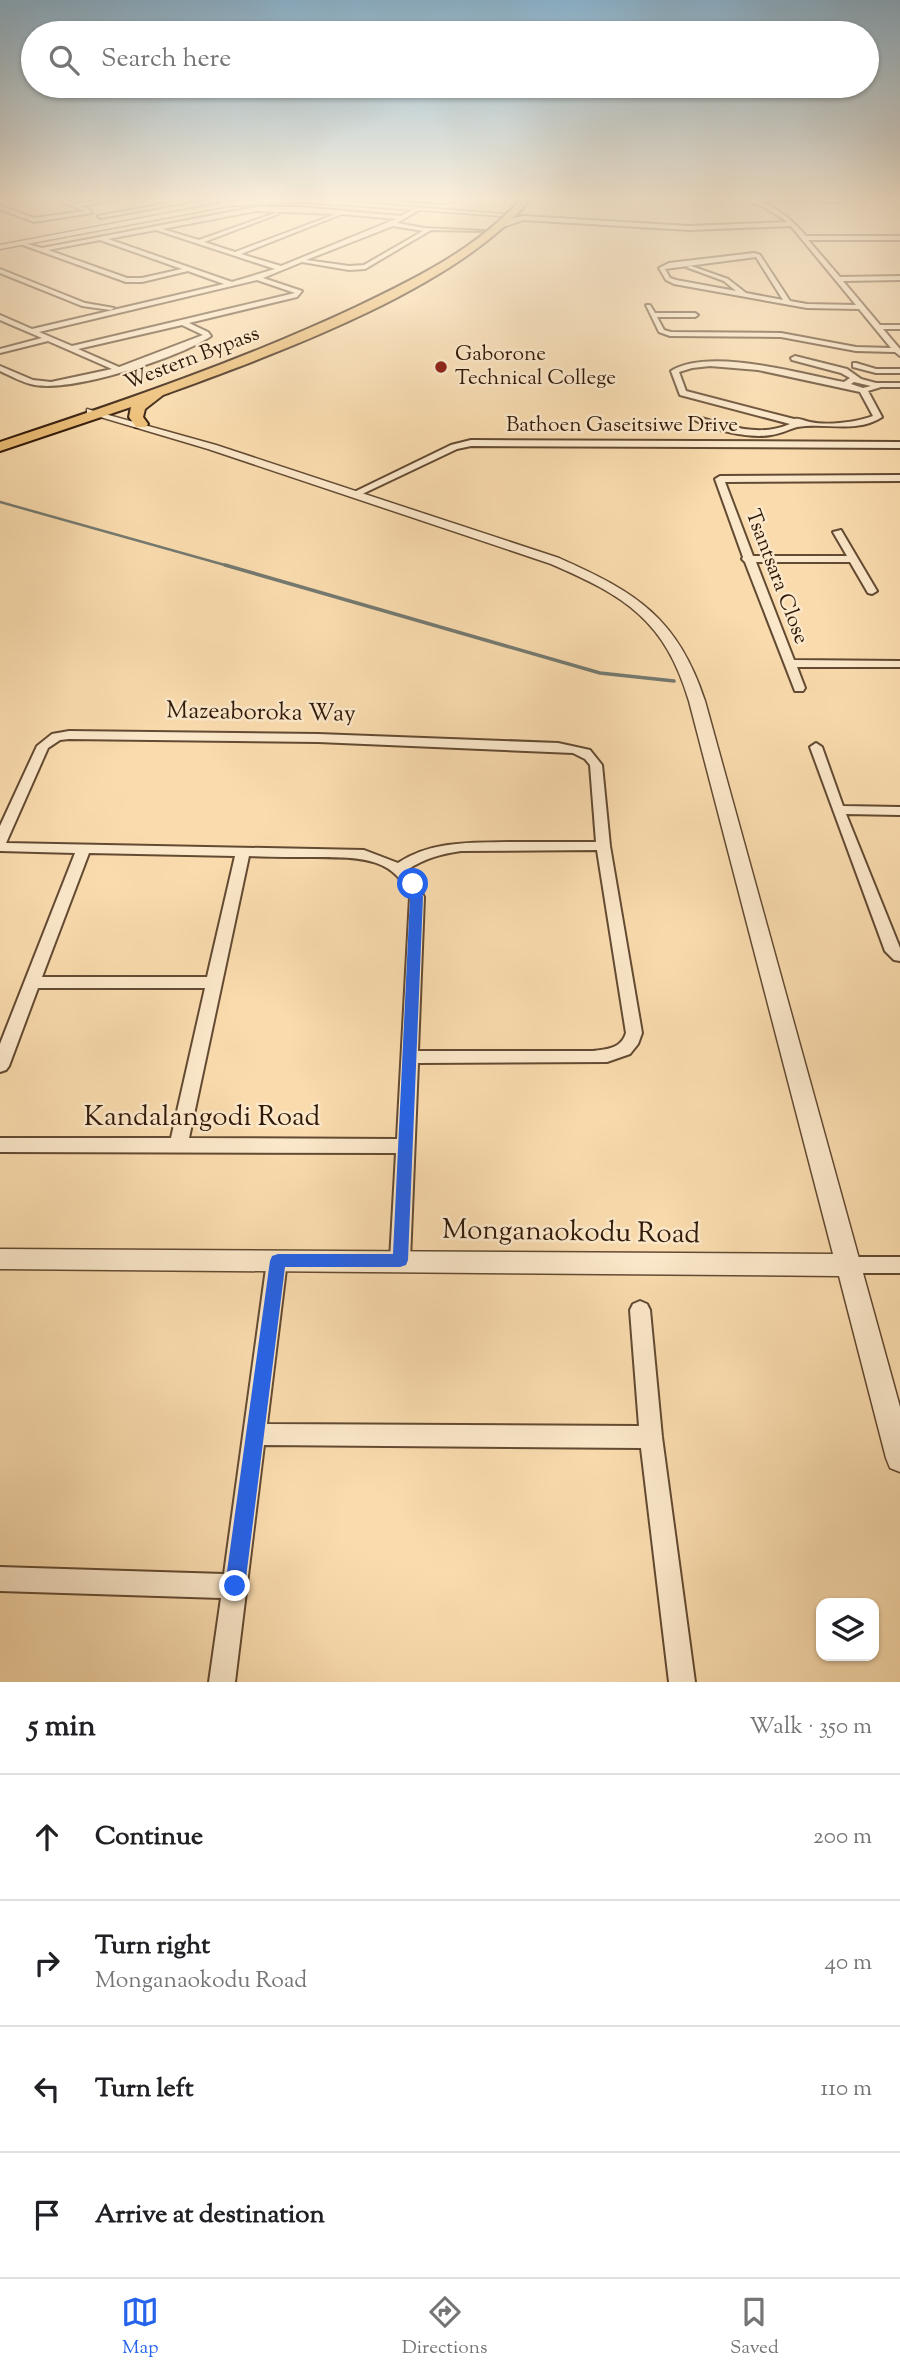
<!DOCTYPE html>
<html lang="en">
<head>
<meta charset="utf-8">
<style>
  :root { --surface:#fff; --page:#f2f2f2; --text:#202124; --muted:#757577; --line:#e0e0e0; --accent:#2563eb }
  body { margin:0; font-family:"Sorts Mill Goudy",serif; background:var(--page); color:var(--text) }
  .controls { position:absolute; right:21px; bottom:21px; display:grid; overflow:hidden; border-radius:14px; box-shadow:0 2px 5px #0004 }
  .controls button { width:63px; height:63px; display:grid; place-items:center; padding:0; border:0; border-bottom:2px solid var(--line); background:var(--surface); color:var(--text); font:35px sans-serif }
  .stop { position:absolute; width:21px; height:21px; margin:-16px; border:5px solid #2563eb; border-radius:50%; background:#fff }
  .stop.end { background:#2563eb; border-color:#fff; box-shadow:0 2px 7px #0008 }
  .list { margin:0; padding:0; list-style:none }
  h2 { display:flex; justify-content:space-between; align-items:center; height:91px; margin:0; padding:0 28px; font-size:30px }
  h2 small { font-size:23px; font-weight:400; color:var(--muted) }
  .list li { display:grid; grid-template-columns:46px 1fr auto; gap:21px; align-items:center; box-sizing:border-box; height:126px; padding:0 28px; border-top:2px solid var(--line) }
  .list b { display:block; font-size:26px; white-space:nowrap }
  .list p { margin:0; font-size:23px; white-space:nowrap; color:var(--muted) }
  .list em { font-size:23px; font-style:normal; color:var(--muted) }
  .icon { flex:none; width:38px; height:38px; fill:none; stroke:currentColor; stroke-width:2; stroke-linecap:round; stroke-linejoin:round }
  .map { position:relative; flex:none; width:900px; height:1682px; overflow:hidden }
  .search { position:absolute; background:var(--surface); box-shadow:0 2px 5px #0004; left:21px; right:21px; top:21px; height:77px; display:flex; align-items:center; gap:18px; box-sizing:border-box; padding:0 24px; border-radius:38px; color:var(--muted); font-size:26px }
  .sheet { height:595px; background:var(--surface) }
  nav { display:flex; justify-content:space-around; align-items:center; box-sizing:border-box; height:98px; border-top:2px solid var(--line); background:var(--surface); font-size:19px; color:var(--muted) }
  nav a { display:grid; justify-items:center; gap:4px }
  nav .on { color:var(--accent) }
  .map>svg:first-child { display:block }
</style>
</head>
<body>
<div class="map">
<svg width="900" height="1682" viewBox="0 0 900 1682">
  <rect width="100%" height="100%" fill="#f9dbad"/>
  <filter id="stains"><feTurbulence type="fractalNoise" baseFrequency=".00286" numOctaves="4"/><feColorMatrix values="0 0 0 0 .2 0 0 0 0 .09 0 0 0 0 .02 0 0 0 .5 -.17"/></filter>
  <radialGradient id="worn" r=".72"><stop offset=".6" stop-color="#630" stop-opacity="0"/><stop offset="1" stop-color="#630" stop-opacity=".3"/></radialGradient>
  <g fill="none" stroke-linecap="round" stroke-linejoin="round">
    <path stroke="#747970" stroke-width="2.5" d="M0,502L232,567"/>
    <path stroke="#747970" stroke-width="3.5" d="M225,565L600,673L674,681"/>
    <g stroke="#634a32" stroke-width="4">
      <path id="minor" d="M48,197H55L74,204L126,197L80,206L91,210L92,213L34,222L0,209V205L34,218L85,211Z
        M203,197H214L101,218L98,216Z
        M395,197L446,199L468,197L446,203L396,200Z
        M735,197C764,196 789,216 806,236H900V240H808L840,277L900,276V280L843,281L880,325H900V329H883L900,349V356L895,352L856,351L781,337L670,336L659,332L646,305H650L655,313H695L698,315L695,317H657L664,330L671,332L781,333L856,347L891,348L859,309L807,308L674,284L666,280L659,268L669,263L754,253L760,255L790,301L807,304L856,305L791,226L689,230L523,220L500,228L495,227L510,219L523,216L689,226L788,222L762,206ZM756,257L783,300L746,293L728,279L691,266L686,267L724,281L736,291L676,280L670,278L665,269Z
        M756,197H867L838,202L754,200Z
        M874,197H882L893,201L890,203Z
        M256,207H300L401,216L417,207L419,210L397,223L424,228L484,231L431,230L365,269L349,270L302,262L263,278L302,291L297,297L189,323L208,332L211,336C179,358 73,392 35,385C23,383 11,376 0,371V366L33,380L51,382L112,369L48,341L0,353V349L42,338L0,320V315L32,329L224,284L188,271L142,282H126L20,244V242L42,248ZM256,211L336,214L235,252L204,242L278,214V212L199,240L162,229ZM342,214L396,219L281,266L241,254ZM393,226L423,231L364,265L349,266L306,260ZM156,230L275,269L232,282L108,239ZM100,240L182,269L142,278H127L48,250ZM257,280L295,293L72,346L39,332ZM182,325L203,335L119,367L78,349Z
        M0,269L85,303L114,308L111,310L82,306L0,273Z
        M795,356L847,369L861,379L876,383H900V387H881L868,391L882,417C856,434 826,422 797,427C789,429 781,434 771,435C750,439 711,430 693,419L697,417C729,425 757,438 790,424L680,395L671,371C709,347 801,374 844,382L850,378L841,373L792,360L791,358ZM710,366L758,370L860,392L873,416C857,422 828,426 810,422C803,421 801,418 794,419L686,391L679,372L692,368ZM854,382L871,386L863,388L851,384Z
        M856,363L876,369H900V373H876L853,367V363Z
        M471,440L900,442V448L471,446L457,449L358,496L350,494L451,445Z
        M900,475V481L725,482L753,556H847L833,532L841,530L877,591L872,594L868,593L850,562H756L794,660L900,661V667H797L805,688L803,691H795L745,562L742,559L743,557L715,479L720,476Z
        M69,731L318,734L558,743L590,750L602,765L610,846L642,1033L638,1044L630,1054L607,1062L418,1063L410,1260L407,1266L400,1268L393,1266L390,1260L396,1153L0,1152V1138H171L205,988H38L9,1066L6,1070L0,1072V1044L75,853L0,851V826L37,746L52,734ZM69,739L318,742L573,753L585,759L590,765L596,842C568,842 541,842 514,842C473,843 433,840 398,863L364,850L6,843L48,748L60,740ZM597,850L626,1033C621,1049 607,1049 593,1051H418L424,897L416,880L407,870C425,858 441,854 461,851ZM89,853L235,856L207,977H42ZM249,856C271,857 293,857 315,857C353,858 394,854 410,897L397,1139L189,1138Z
        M816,743L822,747L843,806L900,807V815L846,814L900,948V961L894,960L885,951L810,747Z
        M277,1253L284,1255L287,1261L267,1424L639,1426L630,1310L633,1304L640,1301L647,1304L650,1310L662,1437L695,1682H669L641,1448L264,1445L235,1682H209L221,1598L0,1591V1567L224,1574L267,1261L270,1255Z
        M846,1257H900V1273H846L839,1271L836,1265L839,1259Z"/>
    </g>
    <g stroke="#634a32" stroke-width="3">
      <path id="tertiary" d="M301,198L504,214L501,216L301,202L228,206L0,249V245L238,200Z
        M87,409L216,445L559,558C636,592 678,618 705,701L900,1407V1472L890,1468L886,1458L839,1276L0,1269V1249L833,1254L689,701C665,620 625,596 551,564L208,449L87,413Z"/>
    </g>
    <g stroke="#311909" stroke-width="4">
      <path id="trunk" d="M523,197H532C461,288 272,355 163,395L145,409L143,417L148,424L146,427H136L129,417L131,407L0,451V442C121,402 241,361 356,307C417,278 478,248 523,197Z"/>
    </g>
    <use href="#minor" fill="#fbe8ca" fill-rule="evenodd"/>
    <use href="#tertiary" fill="#fbe8ca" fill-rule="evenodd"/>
    <use href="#trunk" fill="#ecbe76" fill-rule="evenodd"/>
  </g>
  <linearGradient id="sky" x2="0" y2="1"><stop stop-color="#8bb6d3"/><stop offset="0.46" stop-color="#fcefda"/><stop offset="1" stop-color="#fcefda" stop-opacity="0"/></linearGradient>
  <rect width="900" height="432" fill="url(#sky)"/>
  <path fill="#2563eb" d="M413,880L419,884L423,897L408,1260L406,1265L400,1267H285L245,1586L242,1593L235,1596L228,1593L225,1586L270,1261L272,1256L278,1254H393L410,897L407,884Z"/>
  <circle fill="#8f2418" stroke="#fbe8ca" stroke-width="2.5" cx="441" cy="367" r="7"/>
  <g text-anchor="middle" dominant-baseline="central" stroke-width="5" stroke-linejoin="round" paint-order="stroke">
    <g font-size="21" fill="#311909" stroke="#fbe8ca" text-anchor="start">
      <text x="455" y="355">Gaborone<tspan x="455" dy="24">Technical College</tspan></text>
    </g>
    <g font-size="21" fill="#311909" stroke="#fbe8ca">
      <text transform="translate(192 359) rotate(-21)">Western Bypass</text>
      <text x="622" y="426">Bathoen Gaseitsiwe Drive</text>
      <text transform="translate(776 577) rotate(69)">Tsantsara Close</text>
    </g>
    <g font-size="24" fill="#311909" stroke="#fbe8ca">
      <text transform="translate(261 713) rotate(1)">Mazeaboroka Way</text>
    </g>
    <g font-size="28" fill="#311909" stroke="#fbe8ca">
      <text x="202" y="1118">Kandalangodi Road</text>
      <text transform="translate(571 1233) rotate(1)">Monganaokodu Road</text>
    </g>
  </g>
  <rect width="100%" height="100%" filter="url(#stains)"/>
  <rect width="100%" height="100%" fill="url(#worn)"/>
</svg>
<div class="controls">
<button><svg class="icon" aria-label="layers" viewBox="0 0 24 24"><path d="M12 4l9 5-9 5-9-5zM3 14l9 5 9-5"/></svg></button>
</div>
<div class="stop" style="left:413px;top:884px"></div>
<div class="stop end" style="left:235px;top:1586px"></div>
<div class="search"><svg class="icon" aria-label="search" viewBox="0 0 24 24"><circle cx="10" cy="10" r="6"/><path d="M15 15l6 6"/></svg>Search here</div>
</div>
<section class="sheet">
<h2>5 min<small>Walk · 350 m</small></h2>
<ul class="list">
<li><svg class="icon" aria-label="ahead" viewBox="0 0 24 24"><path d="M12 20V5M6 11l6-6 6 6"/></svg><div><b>Continue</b></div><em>200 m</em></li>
<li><svg class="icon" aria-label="right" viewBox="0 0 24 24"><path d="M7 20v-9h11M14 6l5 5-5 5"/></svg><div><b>Turn right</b><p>Monganaokodu Road</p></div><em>40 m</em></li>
<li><svg class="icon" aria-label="left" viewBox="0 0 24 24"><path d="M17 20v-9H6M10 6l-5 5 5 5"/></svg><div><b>Turn left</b></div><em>110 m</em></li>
<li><svg class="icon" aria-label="arrive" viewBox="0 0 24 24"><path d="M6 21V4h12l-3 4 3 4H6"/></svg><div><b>Arrive at destination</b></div></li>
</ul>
</section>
<nav>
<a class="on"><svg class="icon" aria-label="map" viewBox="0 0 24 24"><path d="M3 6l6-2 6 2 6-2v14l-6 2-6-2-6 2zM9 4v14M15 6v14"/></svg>Map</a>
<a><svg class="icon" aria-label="directions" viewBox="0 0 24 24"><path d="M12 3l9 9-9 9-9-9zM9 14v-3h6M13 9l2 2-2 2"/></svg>Directions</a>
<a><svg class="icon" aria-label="saved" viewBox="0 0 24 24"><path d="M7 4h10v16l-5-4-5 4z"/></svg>Saved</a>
</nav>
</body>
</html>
